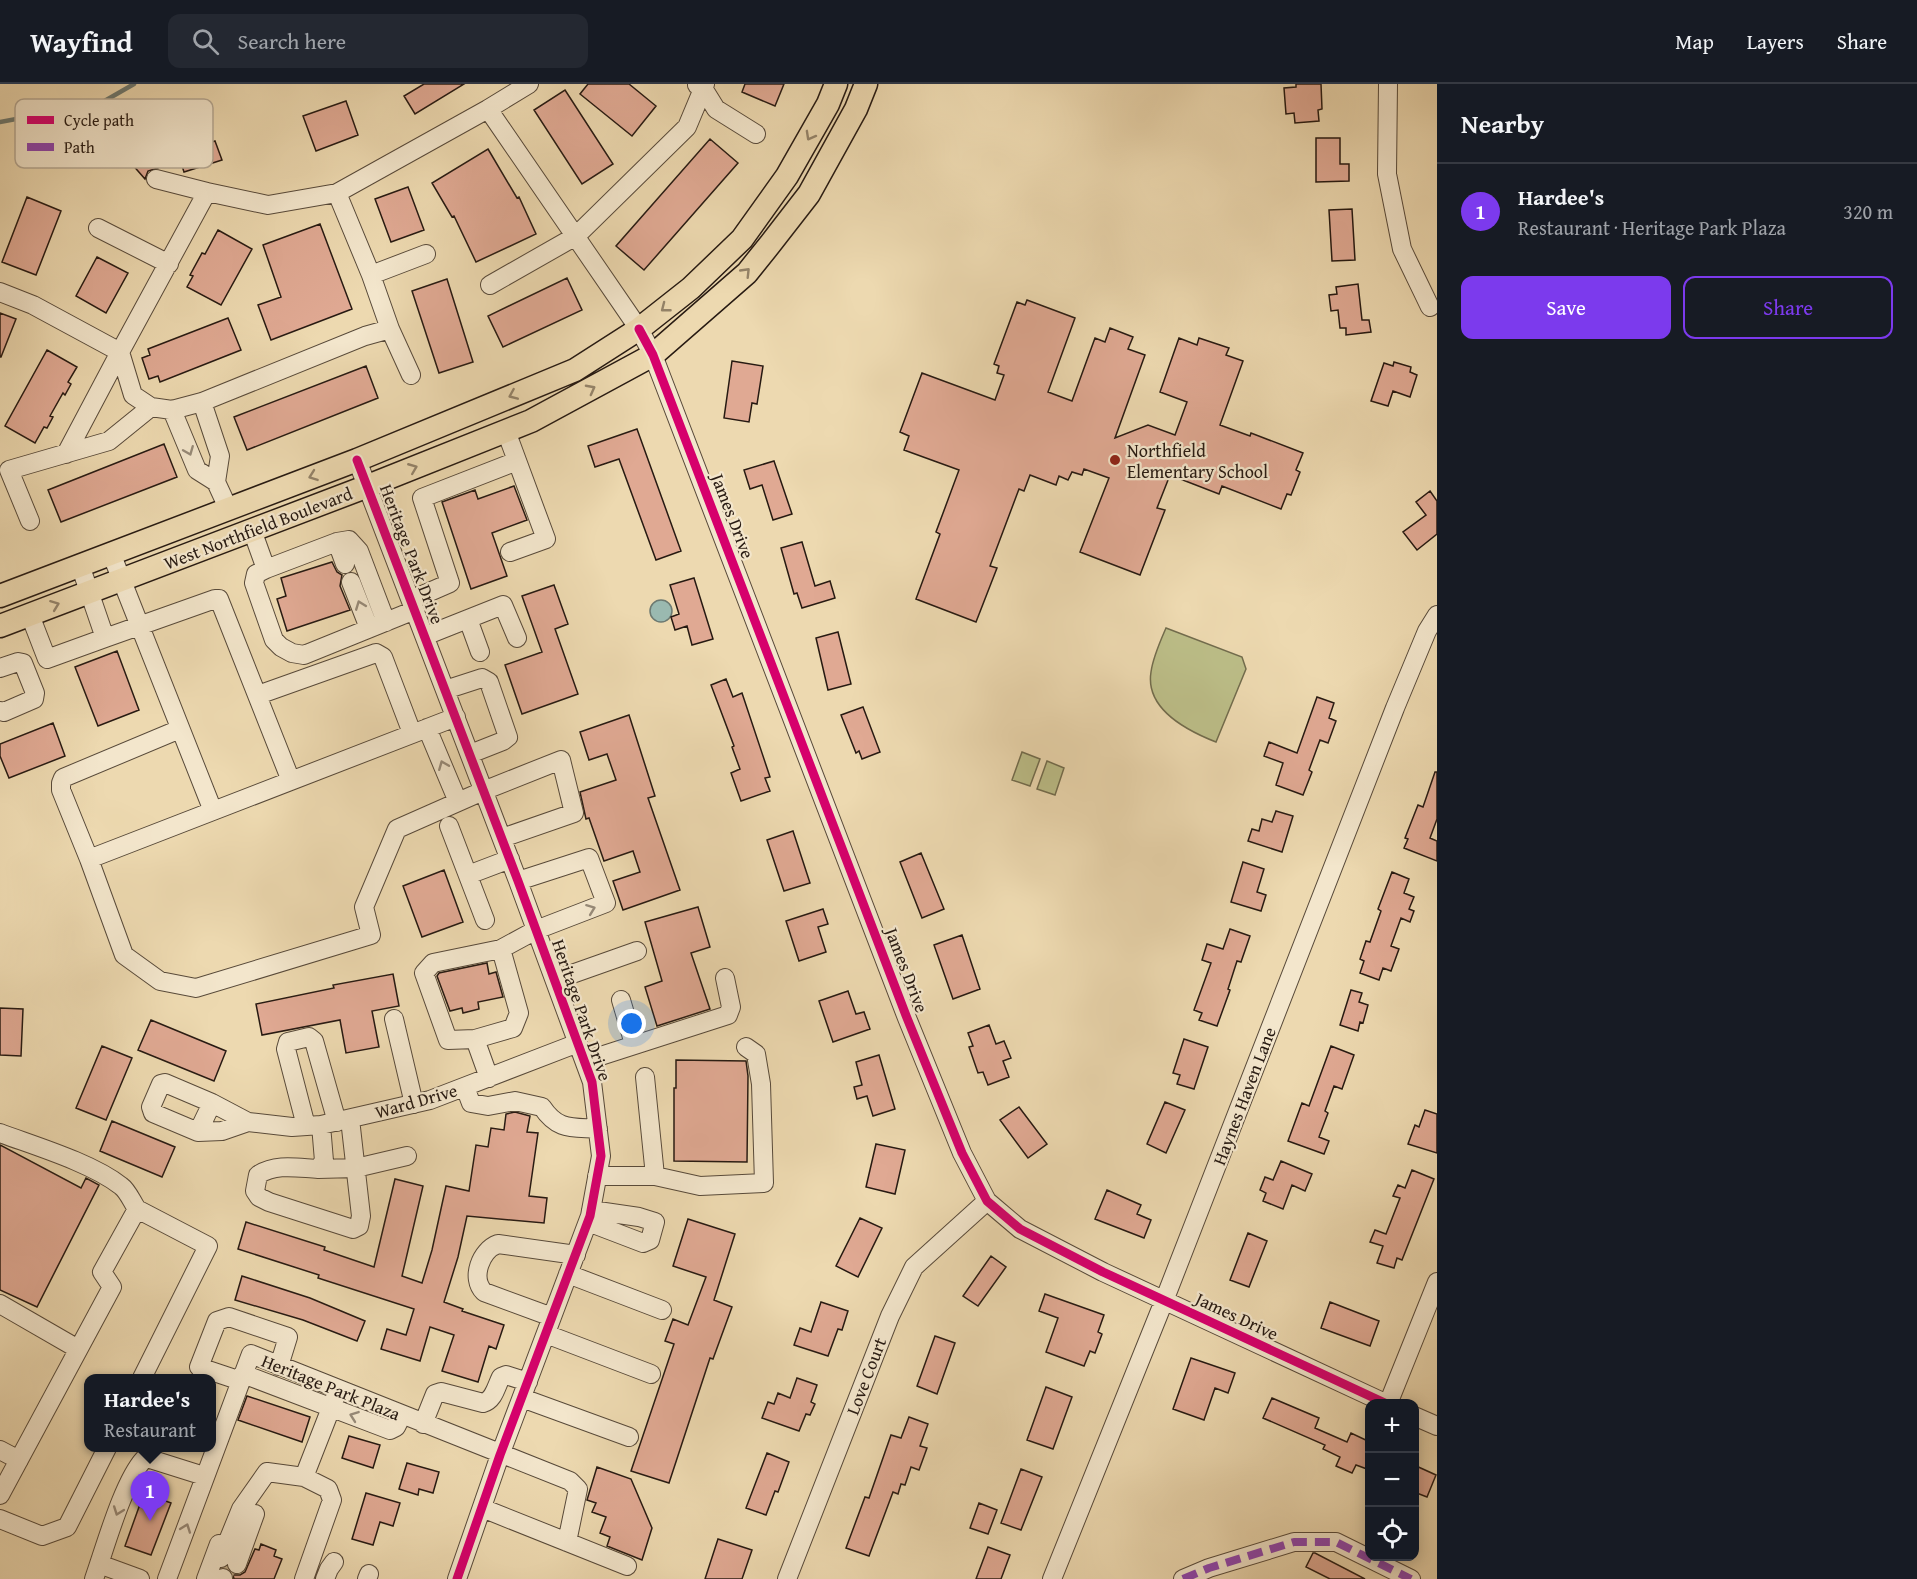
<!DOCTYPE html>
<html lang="en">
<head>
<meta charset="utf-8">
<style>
  :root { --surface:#171b24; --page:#242831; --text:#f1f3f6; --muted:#9ea1a6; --line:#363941; --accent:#7c3aed }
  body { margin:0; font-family:"Gentium Book Plus",serif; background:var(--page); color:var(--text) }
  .controls { position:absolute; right:18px; bottom:18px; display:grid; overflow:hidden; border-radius:12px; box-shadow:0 3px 15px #0003 }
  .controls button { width:54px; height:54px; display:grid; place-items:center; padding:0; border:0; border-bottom:2px solid var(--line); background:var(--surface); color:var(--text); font:30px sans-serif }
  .you { position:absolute; left:632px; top:940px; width:21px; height:21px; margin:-15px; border:4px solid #fff; border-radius:50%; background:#1a73e8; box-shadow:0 0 0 9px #1a73e833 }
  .badge { display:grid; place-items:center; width:39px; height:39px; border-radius:50%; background:var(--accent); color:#fff; font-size:20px; font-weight:700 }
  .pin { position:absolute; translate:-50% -50px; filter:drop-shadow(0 2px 3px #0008) }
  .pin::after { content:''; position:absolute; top:32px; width:21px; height:18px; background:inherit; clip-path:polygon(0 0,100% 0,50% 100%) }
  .popup { position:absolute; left:84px; top:1290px; width:132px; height:78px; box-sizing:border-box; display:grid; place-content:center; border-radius:12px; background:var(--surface); filter:drop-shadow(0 2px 4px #0005); font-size:20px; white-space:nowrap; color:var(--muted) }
  .popup b { font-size:22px; color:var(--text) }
  .popup::after { content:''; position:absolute; left:50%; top:100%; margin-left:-12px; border:12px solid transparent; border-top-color:var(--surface) }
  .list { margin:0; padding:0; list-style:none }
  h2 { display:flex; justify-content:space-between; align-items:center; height:78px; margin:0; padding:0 24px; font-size:26px }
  h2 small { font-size:20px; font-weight:400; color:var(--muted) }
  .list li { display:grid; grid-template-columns:39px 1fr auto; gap:18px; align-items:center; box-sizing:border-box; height:96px; padding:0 24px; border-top:2px solid var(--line) }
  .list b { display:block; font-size:22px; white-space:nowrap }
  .list p { margin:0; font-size:20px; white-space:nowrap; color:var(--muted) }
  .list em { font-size:20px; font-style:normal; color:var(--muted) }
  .actions { display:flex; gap:12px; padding:18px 24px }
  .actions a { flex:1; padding:14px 0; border:2px solid var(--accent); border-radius:12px; text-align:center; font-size:21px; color:var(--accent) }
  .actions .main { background:var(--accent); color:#fff }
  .icon { flex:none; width:33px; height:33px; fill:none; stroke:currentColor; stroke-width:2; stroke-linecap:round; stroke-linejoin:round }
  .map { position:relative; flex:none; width:1437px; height:1495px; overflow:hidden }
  header { display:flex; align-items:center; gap:36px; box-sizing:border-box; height:84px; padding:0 30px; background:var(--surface); border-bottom:2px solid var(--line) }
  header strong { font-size:28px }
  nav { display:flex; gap:33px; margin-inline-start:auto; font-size:21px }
  .search { width:420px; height:54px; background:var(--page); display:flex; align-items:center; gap:15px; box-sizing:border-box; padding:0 21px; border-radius:12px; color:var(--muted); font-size:22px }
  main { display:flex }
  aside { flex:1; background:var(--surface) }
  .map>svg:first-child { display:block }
</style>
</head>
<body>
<header>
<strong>Wayfind</strong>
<div class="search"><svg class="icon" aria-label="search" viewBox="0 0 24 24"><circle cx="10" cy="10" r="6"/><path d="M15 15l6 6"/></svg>Search here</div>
<nav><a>Map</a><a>Layers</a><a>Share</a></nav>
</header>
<main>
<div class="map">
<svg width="1437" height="1495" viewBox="0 0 1437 1495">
  <rect width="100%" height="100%" fill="#edd9b0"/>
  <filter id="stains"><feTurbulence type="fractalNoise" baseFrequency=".00333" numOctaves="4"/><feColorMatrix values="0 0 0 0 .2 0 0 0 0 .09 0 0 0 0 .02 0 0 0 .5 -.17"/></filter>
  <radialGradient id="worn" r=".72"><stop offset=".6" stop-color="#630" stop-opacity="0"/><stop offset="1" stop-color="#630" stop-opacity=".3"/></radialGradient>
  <path fill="#bcbe88" stroke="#726c4d" stroke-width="1.5" d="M1166,544L1242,573L1246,585L1216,658C1188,647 1145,625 1151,588C1153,573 1160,558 1166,544Z
    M1022,668L1040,675L1030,702L1012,696Z
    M1047,677L1064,684L1055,711L1037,705Z"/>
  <path fill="#9ab9b0" stroke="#6c7971" stroke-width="1.5" d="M650 527a11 11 0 1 1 22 0a11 11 0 1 1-22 0Z"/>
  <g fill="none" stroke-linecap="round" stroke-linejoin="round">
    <path stroke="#6c7971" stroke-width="4.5" d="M0,38L101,19L134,0"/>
  </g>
  <path fill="#e0a993" stroke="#271a12" stroke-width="1.5" d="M424,0H464L415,30L404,12Z
    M588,0H629L656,22L632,52L580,10Z
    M745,0H784L775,22L742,8Z
    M1296,0H1321L1322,25L1318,26L1319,37L1295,39L1294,29L1286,30L1284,4L1296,3Z
    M565,6L613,80L582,100L534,26Z
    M346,17L358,51L316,67L303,32Z
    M158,54L173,70L158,84L148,87L145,95L131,79Z
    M1316,54H1340V80H1349V97L1316,98Z
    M710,55L738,79L644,186L616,162Z
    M215,57L222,76L184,88L178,69Z
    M488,65L517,114L519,113L536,150L476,178L454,132L452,133L432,99Z
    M408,103L424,146L391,158L375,115Z
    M27,113L61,127L36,191L2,178Z
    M1352,125L1355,176L1332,177L1329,126Z
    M320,140L352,225L271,256L258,221L281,213L263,161Z
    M218,146L252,165L221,221L187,203L193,192L190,191L202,169L205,170Z
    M97,173L128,189L106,229L76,212Z
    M567,194L582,226L503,263L488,232Z
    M447,195L473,278L439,289L412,207Z
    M1358,200L1362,236H1369L1371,248L1346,251V244H1340L1338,226L1331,227L1329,211L1337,210L1336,203Z
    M1027,216L1075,234L1048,308L1072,317L1095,254L1105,258L1110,244L1133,253L1128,265L1145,271L1115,354L1148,341L1175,351L1187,318L1160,308L1179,254L1197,261L1199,254L1229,264L1226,271L1243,277L1220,341L1250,352L1251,349L1303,369L1296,386L1300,388L1291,411L1287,410L1281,425L1222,402L1219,410L1170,391L1157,424L1165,426L1140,491L1080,468L1109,394L1084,385L1082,391L1072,388L1068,396L1059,392L1056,401L1030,391L1024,407L1019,405L990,482L997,484L976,538L916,515L940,450L936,448L959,386L904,366L909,352L900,348L922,289L995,316L1004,291L997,289L999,282L994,280L1017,218L1025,221Z
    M0,229L16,235L1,273H0Z
    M228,234L241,266L160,298L158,292L149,295L142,274L150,271L148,265Z
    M47,266L77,283L68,298L71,300L65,311L63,309L50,332L53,333L47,344L44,343L35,359L5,342Z
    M732,277L763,282L757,320L752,319L749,338L724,334Z
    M1394,278L1411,283L1410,288L1417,291L1410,313L1393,307L1388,322L1371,317L1384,279L1393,282Z
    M366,282L378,314L247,366L234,333Z
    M637,345L681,467L656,476L619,375L595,383L588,362Z
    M164,360L177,393L61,438L48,406Z
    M774,377L792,430L773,436L762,401L750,405L744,386Z
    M514,402L527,436L492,449L507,492L471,505L442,418L475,406L478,415Z
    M1430,407L1437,417V450L1417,466L1403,448L1426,431L1416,418Z
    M802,458L815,502L830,497L835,514L802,524L797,509L794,510L781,464Z
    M332,478L337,488L342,491L340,502L350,526L287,547L277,515L286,512L281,494Z
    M694,494L713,555L692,561L687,542L675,546L671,533L679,530L670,501Z
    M554,501L568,540L555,545L578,610L522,630L505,581L542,568L522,512Z
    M838,548L851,600L828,606L816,554Z
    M117,567L139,626L98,642L75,583Z
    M726,595L733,613L742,609L770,693L765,694L770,707L741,717L731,689L740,685L732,663L734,662L711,601Z
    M1317,613L1334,619L1329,634L1336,637L1328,659L1320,656L1309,686L1312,688L1303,711L1276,701L1283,679L1264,672L1269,658L1297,669Z
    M863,623L880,668L862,675L859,667L856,669L841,631Z
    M629,631L655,712L648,714L680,806L623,826L613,797L640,788L633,767L604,777L589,734L586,735L580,708L616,696L607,670L589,676L580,648Z
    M53,639L65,672L9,694L0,672V660Z
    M1435,688H1437V735L1430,754L1437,757V777L1404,764L1408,755L1405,754L1418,721L1423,723Z
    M1276,727L1293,732L1282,768L1248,757L1252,745L1259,747L1262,735L1272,738Z
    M793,747L810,799L784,807L767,756Z
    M921,769L944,825L922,834L900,778Z
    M1243,778L1264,785L1257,808L1266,811L1261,827L1231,818Z
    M444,786L463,838L422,853L403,802Z
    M1392,788L1409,795L1404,809L1414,813L1409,825L1414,827L1410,838L1401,834L1391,862L1399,865L1391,887L1383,884L1379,896L1360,889L1364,877L1360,875L1366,857L1370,858L1381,827L1378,825Z
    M698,823L710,863L691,869L710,925L657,942L645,903L662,897L645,838Z
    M823,825L828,840L818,843L826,868L799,877L786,837Z
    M1230,845L1250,852L1241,878L1237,877L1228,905L1230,906L1217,942L1199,936L1202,929L1194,926L1211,879L1202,876L1207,860L1223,865Z
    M962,851L980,905L953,915L934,861Z
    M487,879L489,890L496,888L503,913L478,918L479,925L463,929L462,924L450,927L437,892L439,889Z
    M393,890L399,922L372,927L379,963L346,969L340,936L262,951L256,920L334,904L333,901Z
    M1351,906L1362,909L1359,918L1368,921L1363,939L1360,938L1358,947L1340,941Z
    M848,907L856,930L864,928L870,945L833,958L819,917Z
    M0,924L23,925L21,972L0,971Z
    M151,936L226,967L214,997L138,966Z
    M989,941L996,960L1004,957L1011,974L1003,977L1009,993L988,1001L983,988L978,989L969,963L973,962L968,949Z
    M1184,955L1208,963L1194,1005L1177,1000L1180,991L1173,989Z
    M102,962L132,974L106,1036L76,1024Z
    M1331,962L1354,971L1342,1005L1334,1002L1325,1027L1328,1029L1319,1053L1329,1057L1324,1070L1288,1057L1302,1019L1309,1022Z
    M879,971L895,1025L873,1032L867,1012L857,1015L854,1003L862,1001L856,978Z
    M676,976L746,977L748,992L747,1078L674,1077V1004H676Z
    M1165,1018L1185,1026L1166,1069L1147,1060Z
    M1019,1023L1047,1060L1028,1074L1000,1036Z
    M1425,1026L1437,1030V1069L1408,1060L1415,1041L1419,1043Z
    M515,1028L530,1032L527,1048L538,1049L529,1112L547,1114L544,1139L467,1132L458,1173L444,1218L463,1225L462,1227L504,1241L496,1265L489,1262L478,1298L442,1287L454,1251L430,1243L420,1277L381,1265L387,1245L406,1251L414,1225L318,1194L319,1191L238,1165L246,1138L325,1163L324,1166L374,1183L395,1095L423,1102L402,1192L422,1199L432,1166L446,1102L469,1107L476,1061L488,1063L491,1044L504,1046L506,1030Z
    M112,1037L175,1063L162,1093L100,1067Z
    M876,1060L905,1066L895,1110L866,1103Z
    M0,1061L81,1104L86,1094L99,1101L37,1223L0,1206Z
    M1281,1077L1312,1090L1305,1107L1292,1101L1283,1125L1263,1117L1266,1109L1260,1106L1265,1093L1273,1096Z
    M1412,1086L1434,1095L1402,1176L1397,1174L1394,1184L1377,1179L1383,1162L1370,1158L1375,1146L1386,1150L1400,1114L1393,1112L1398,1101L1405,1104Z
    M1107,1106L1141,1121L1137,1130L1151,1136L1144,1154L1095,1135Z
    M860,1134L882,1144L858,1193L836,1182Z
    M688,1135L735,1150L714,1216L732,1223L713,1275L710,1274L669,1399L631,1387L674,1260L665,1257L673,1235L688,1241L706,1193L673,1182Z
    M1248,1149L1267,1157L1249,1203L1230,1196Z
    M991,1172L1006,1183L978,1222L963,1212Z
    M242,1192L310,1214L365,1237L357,1257L303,1236L235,1216Z
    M1045,1210L1104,1231L1098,1248L1102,1250L1095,1269L1090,1267L1084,1282L1046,1268L1058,1234L1039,1227Z
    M821,1218L848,1227L842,1246L838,1245L828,1272L794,1261L800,1244L811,1248Z
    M1330,1218L1379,1237L1370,1262L1321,1244Z
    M935,1252L955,1259L937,1310L917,1302Z
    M1191,1274L1235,1289L1228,1309L1215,1304L1204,1336L1173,1325Z
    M797,1294L817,1301L811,1318L815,1320L810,1331L806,1330L799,1347L762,1334L768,1318L774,1320L778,1309L790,1314Z
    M1046,1303L1072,1313L1053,1365L1027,1356Z
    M247,1312L310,1333L302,1358L238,1336Z
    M1272,1314L1319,1334L1315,1344L1347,1358L1351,1349L1370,1358V1379L1367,1385L1356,1381L1352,1389L1336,1382L1340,1373L1323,1365L1325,1361L1263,1334Z
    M909,1333L928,1340L920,1362L927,1364L919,1386L911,1383L905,1401L901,1400L898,1410L893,1408L869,1472L846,1464L865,1413L869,1414L891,1351L901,1354Z
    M349,1352L380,1361L373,1384L342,1374Z
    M767,1369L789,1378L778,1408L775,1407L766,1431L746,1424Z
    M407,1379L439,1388L433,1409L419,1405L418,1411L399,1405Z
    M1414,1381L1436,1391L1427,1413L1414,1408Z
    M597,1383L631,1395L652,1444L642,1476L607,1462L610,1453L600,1449L606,1433L592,1428L596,1419L587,1416Z
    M1021,1385L1042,1393L1021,1446L1001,1439Z
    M144,1409L171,1419L151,1471L125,1462Z
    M366,1409L400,1419L393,1442L380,1438L373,1461L352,1455Z
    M979,1419L997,1426L988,1450L970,1444Z
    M718,1455L752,1466L742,1495H705Z
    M261,1460L276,1466L274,1472L282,1475L274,1495H234L233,1491H240L245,1488L255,1465L259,1466Z
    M988,1463L1010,1471L1001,1495H976Z
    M1313,1469H1315L1365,1495H1330L1306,1483Z"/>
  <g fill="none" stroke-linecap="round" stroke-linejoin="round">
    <path stroke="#c5b390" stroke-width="18" stroke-dasharray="18 9" stroke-linecap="butt" d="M223,1494L229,1477"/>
    <g stroke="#584a3a" stroke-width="20">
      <path id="minor" d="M1388,0L1387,90L1402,165L1430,223
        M697,1L703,4L716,25L756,50
        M488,25L529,0
        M156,95L207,108
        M207,108L268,121L337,109L371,191L390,245L365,252L202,318L172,326L151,323L133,311L120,268Z
        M337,109L488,25L639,245L653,271L907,934L962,1069L987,1117L1020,1145L1103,1188L1387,1320
        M98,144L169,180
        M371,191L426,170
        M490,201L576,152L687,43L705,0
        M0,208L33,221L120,268L66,370
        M390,245L411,291
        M202,318L220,372L216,398L228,424
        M172,326L197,386L216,398
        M506,347L546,455L510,468
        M357,376L518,797L592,998L601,1072L590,1132L500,1371L457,1495
        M30,437L9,386L109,357L151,323
        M252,446L266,485L256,490L254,499L274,556L281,563L292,569L304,571L415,526
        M337,458L345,480
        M111,469L213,727
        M80,481L105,554L215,515H219L291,697
        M266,485L337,458L349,456L359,467L386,538
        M351,498L369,544
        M411,516L450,499L422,414L517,377
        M30,531L47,575L105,554
        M468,535L480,568
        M425,552L503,521L517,554
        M0,584L18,578L23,579L35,609L34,615L4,628L0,627
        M445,606L482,594L489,598L508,653L503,657L470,670
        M258,611L376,569L383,573L412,649
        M456,633L89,775L124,871L160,897L196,904L371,851L364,823L397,745L483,707L561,676L574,729L502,754
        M427,644L458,718
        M449,742L485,836
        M89,775L61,706V699L63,694L180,645
        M468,791L510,775
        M555,896L637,867
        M621,916L634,960
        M394,935L414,1020
        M475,955L448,956L424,889L433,879L501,865
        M585,977L728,931L731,923L725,894
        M645,993L655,1092
        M489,994L475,955L513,944L519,929L501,865L536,846L606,819L589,774L518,797
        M465,1003L471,1019L488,1022L515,1017L542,1023C558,1047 572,1043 598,1045
        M212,1019L198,1048L153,1029L151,1023L161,1000L165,999L212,1019L248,1038L292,1043L321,1041L430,1016L578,959
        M321,1041L324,1077L318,1085C298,1084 276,1079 258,1091L255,1107L259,1113L269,1118L353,1145L359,1142L361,1132L350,1035
        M306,1042L286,965L288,958L309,953L314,957L337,1038
        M198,1048L222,1047L248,1038
        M0,1049C35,1062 92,1079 121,1102C128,1107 132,1118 137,1125
        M318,1085L356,1084L407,1072
        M597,1092H655L700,1102L764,1099L761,1000L756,970L746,963
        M588,1138L643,1159L650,1156L655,1138L639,1133L591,1126
        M568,1190L662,1226
        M0,1220L78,1265
        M552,1233L484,1208C470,1194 481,1166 498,1160L576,1171
        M546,1250L651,1290
        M243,1290L390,1346L396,1343L402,1331
        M241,1297L199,1283L217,1237L229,1233L288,1253L279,1282
        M522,1314L629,1353
        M1388,1320L1437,1198
        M1414,1332L1437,1342
        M423,1340L435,1310L441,1308L483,1319C494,1316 496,1303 501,1293L506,1291L528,1298
        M0,1366L19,1376
        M0,1411L112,1203L102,1188L137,1125L208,1162L142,1294
        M482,1424L627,1482
        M0,1435L42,1452L67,1443L107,1364
        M221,1474L241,1425L267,1388L304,1393
        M99,1480L140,1495
        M237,1480L255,1430
        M94,1495C105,1464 123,1398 144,1375H150L204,1392
        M167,1495L251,1270L570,1397L578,1405L567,1458
        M206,1495L219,1460
        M223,1495V1494
        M304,1495L332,1416L328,1405L304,1393L338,1306
        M325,1495L329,1485L334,1478
        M367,1495L369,1490
        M787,1495L890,1232L914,1183L987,1117
        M1052,1495L1164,1217L1395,624L1427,547L1437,531
        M1183,1495L1209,1484L1294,1458H1336L1411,1495"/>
    </g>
    <g stroke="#271a12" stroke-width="25">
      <path id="major" d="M0,512L357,376L575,286L639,245L691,204L742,155L787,92L828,20L836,0
        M0,542L368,402L531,337L653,271L747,189L771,159L809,110L856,25L866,0"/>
    </g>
    <use href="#minor" stroke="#f3e6cc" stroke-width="18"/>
    <use href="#major" stroke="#edd9b0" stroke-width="22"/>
    <path stroke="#8e44ad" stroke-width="8" stroke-dasharray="15 8" stroke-linecap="butt" d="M1183,1495L1209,1484L1294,1458H1336L1411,1495"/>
    <g stroke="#f3e6cc" stroke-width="13">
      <path id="cycleway" d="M639,245L653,271L907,934L962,1069L987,1117L1020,1145L1103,1188L1387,1320
        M357,376L518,797L592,998L601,1072L590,1132L500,1371L457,1495"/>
    </g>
    <use href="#cycleway" stroke="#d6006c" stroke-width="9"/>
  </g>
  <defs><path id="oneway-chevron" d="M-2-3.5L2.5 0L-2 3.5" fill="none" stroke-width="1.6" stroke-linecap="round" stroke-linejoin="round" transform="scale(1.5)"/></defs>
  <g stroke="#948369">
    <use href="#oneway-chevron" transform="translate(810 52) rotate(119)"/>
    <use href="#oneway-chevron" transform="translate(746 188) rotate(-46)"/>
    <use href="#oneway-chevron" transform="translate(665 224) rotate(142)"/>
    <use href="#oneway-chevron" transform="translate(591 305) rotate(-28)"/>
    <use href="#oneway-chevron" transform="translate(513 311) rotate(157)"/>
    <use href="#oneway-chevron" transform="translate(413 384) rotate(-22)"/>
    <use href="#oneway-chevron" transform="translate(313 392) rotate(160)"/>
    <use href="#oneway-chevron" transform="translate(55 521) rotate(-21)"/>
  </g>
  <g stroke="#978a78">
    <use href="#oneway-chevron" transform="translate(189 367) rotate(68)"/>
    <use href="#oneway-chevron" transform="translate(360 521) rotate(-111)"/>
    <use href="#oneway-chevron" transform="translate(443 681) rotate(-112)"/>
    <use href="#oneway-chevron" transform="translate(591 825) rotate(-21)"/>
    <use href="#oneway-chevron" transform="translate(354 1332) rotate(-160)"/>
    <use href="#oneway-chevron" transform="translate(118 1427) rotate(110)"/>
    <use href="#oneway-chevron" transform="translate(186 1444) rotate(-70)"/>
  </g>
  <circle fill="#8f2418" stroke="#f3e6cc" stroke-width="2" cx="1115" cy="376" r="6"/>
  <g text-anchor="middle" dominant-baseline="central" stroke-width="4.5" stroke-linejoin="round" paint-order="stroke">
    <g font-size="18" fill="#271a12" stroke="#f3e6cc" text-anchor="start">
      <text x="1127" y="366">Northfield<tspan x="1127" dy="21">Elementary School</tspan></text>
    </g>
    <g font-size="18" fill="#271a12" stroke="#f3e6cc">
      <text transform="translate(733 432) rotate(69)">James Drive</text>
      <text transform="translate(258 444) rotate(-21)">West Northfield Boulevard</text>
      <text transform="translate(412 470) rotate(69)">Heritage Park Drive</text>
      <text transform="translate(907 886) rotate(69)">James Drive</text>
      <text transform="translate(582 926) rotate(71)">Heritage Park Drive</text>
      <text transform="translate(1244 1012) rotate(-69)">Haynes Haven Lane</text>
      <text transform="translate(416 1017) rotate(-16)">Ward Drive</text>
      <text transform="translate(1237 1232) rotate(25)">James Drive</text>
      <text transform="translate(866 1292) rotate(-69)">Love Court</text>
      <text transform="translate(331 1303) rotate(22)">Heritage Park Plaza</text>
    </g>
  </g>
  <rect x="15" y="15" width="198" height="69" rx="9" fill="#f3e6cc" stroke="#b6a994" stroke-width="1.5"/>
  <rect x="27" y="32" width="27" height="8" fill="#d6006c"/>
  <rect x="27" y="59" width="27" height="8" fill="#8e44ad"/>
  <g font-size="16" fill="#271a12">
    <text x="64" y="42">Cycle path</text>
    <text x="64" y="69">Path</text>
  </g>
  <rect width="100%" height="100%" filter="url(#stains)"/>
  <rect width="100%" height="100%" fill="url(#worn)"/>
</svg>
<div class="controls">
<button>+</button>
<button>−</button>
<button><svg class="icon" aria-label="locate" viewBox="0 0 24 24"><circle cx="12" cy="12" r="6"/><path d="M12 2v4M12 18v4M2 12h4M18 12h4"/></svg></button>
</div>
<div class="you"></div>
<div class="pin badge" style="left:150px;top:1437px">1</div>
<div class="popup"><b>Hardee's</b>Restaurant</div>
</div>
<aside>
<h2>Nearby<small></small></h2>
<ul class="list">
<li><span class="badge">1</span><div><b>Hardee's</b><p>Restaurant · Heritage Park Plaza</p></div><em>320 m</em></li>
</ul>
<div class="actions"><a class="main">Save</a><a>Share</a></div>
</aside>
</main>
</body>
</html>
